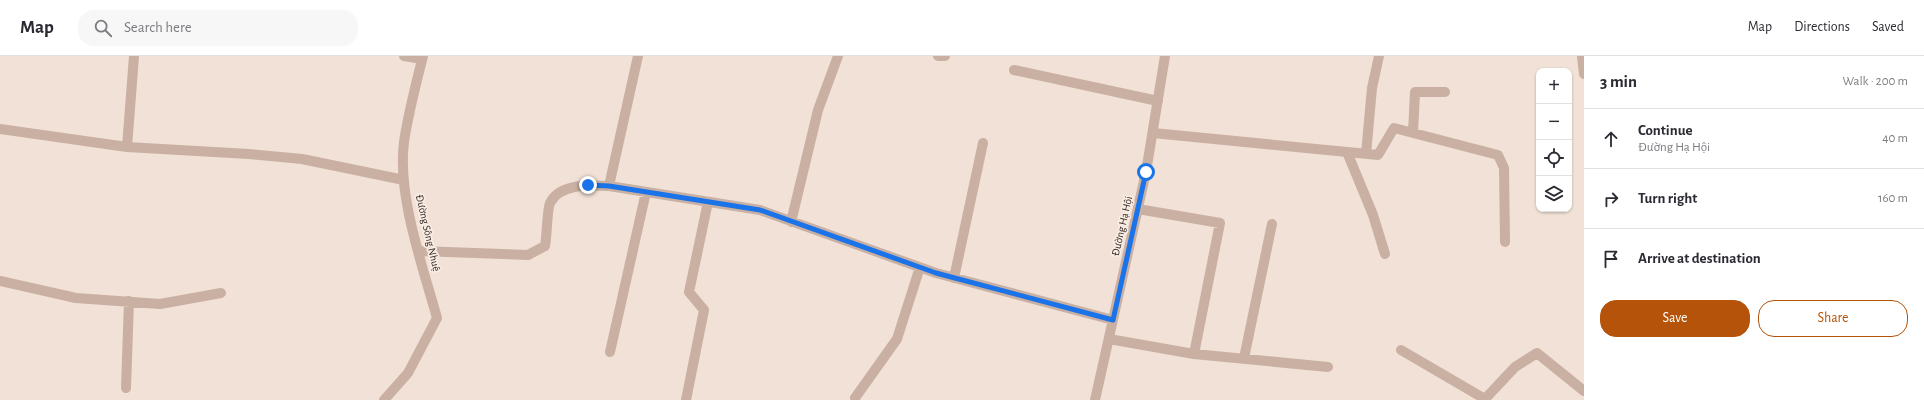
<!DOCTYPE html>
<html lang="en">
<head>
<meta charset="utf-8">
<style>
  :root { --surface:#fff; --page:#f7f7f7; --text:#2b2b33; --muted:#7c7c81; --line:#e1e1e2; --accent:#b45309 }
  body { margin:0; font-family:"Alegreya Sans",sans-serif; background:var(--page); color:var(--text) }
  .controls { position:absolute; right:12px; top:12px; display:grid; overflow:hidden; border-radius:8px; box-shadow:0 1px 3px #0004 }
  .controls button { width:36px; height:36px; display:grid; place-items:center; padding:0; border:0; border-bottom:1px solid var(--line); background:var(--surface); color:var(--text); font:20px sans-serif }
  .stop { position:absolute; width:12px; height:12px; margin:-9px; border:3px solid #1a73e8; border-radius:50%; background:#fff }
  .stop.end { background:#1a73e8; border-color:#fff; box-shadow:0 1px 4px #0008 }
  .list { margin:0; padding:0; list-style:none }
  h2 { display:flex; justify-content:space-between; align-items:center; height:52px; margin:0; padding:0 16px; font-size:17px }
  h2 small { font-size:13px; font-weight:400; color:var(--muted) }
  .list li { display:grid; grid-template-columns:26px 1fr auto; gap:12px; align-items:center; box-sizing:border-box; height:60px; padding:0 16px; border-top:1px solid var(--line) }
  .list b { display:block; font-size:15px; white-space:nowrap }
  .list p { margin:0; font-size:13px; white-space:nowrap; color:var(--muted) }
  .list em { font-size:13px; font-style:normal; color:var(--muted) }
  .actions { display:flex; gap:8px; padding:12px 16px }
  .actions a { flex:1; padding:9px 0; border:1px solid var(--accent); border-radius:16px; text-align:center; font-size:14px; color:var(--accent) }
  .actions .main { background:var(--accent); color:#fff }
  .icon { flex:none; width:22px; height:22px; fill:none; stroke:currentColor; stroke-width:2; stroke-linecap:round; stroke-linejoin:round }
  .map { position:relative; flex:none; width:1584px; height:344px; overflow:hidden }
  header { display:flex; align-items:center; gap:24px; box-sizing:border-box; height:56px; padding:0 20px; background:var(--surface); border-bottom:1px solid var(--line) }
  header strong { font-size:19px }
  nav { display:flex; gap:22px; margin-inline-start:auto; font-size:14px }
  .search { width:280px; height:36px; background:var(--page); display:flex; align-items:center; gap:10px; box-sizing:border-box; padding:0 14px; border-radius:16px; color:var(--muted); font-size:15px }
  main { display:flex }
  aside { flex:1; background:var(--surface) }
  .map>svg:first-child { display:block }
</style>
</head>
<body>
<header>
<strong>Map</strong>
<div class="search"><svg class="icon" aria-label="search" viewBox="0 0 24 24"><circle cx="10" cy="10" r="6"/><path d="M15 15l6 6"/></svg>Search here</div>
<nav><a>Map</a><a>Directions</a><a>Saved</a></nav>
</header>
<main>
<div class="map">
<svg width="1584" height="344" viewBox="0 0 1584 344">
  <rect width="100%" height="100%" fill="#f1e1d6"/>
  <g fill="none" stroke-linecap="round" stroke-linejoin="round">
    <path stroke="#c9b0a2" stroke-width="10" d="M1347,96L1373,159L1385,198"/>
    <path stroke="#c9b0a2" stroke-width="10" d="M404,0L422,3
      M938,0H945
      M1582,0L1584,18
      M1014,14L1158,45
      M0,73L127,91L249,98L302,103L404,124
      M1153,77L1378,99L1394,72L1498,99L1504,112L1505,186
      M1413,77L1415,36H1445
      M127,91L134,0
      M1366,98L1372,32L1379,0
      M609,130L638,0
      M1138,153L1220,167L1194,298
      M791,166L818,54L838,0
      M419,195L528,199L545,190C547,180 547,154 550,147C560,127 590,129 609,130L760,154L936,217L1113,264
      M954,222L983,87
      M0,225L76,242L160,248L221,237
      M1109,283L1194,298L1328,311
      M1401,294L1485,343L1515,311L1537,297L1584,335
      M610,296L646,136
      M1244,302L1272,168
      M126,332L129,245
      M855,342L897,283L920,211
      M384,344L408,317L437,262C423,211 397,140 404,86C408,58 416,28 423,0
      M686,344L704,254L689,236L708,146
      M1095,344L1146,116L1165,0"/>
  </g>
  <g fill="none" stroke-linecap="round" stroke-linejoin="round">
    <path stroke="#1a73e8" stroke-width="5" d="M588,129L609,130L760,154L936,217L1113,264L1146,116"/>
  </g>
  <g text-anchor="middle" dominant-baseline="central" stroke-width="3.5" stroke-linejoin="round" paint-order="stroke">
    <g font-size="11" fill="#342825" stroke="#f9ece2">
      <text transform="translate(1122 170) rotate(-77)">Đường Hạ Hội</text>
      <text transform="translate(428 177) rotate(77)">Đường Sông Nhuệ</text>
    </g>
  </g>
</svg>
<div class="controls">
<button>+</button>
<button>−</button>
<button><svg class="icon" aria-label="locate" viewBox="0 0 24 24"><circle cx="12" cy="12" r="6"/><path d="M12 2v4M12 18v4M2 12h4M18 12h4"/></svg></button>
<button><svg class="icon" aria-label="layers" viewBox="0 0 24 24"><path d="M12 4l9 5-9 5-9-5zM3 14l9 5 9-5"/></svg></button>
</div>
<div class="stop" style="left:1146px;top:116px"></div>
<div class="stop end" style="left:588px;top:129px"></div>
</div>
<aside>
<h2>3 min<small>Walk · 200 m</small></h2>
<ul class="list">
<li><svg class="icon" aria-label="ahead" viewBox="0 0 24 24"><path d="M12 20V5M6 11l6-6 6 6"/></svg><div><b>Continue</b><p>Đường Hạ Hội</p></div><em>40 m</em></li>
<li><svg class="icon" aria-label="right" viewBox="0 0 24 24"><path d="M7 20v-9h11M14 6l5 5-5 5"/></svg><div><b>Turn right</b></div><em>160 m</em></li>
<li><svg class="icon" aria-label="arrive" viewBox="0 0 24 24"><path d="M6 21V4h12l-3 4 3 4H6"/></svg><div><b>Arrive at destination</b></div></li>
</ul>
<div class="actions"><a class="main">Save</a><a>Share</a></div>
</aside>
</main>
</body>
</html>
